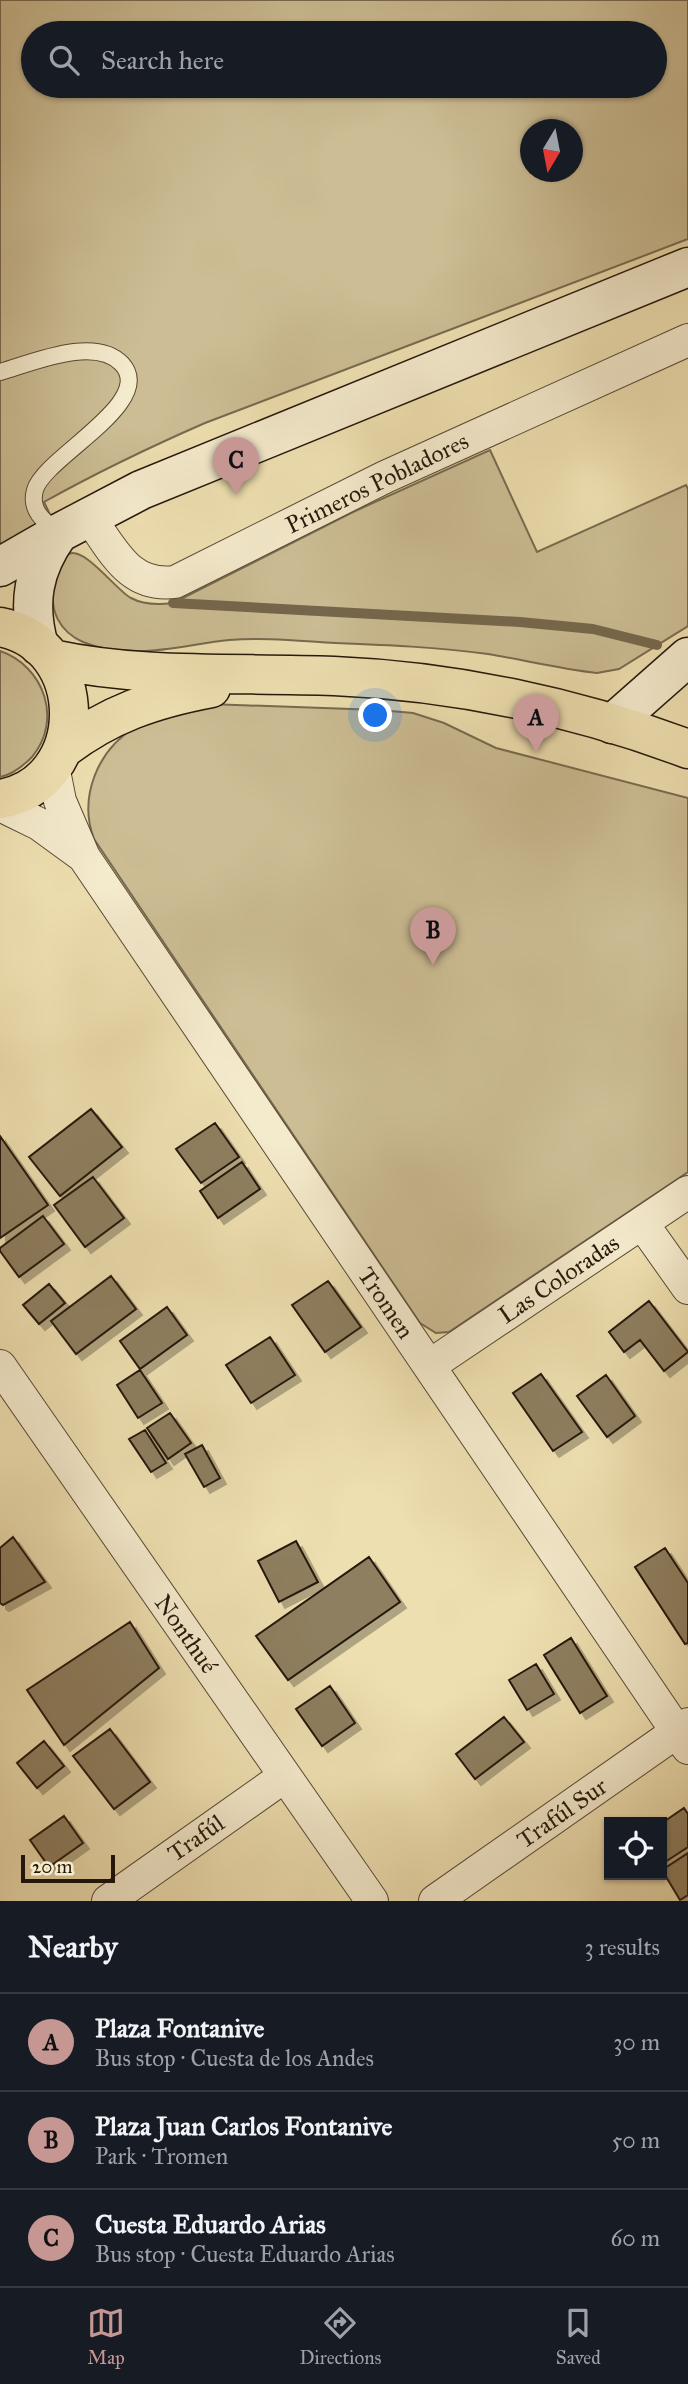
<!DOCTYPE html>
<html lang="en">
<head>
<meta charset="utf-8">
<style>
  :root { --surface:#171b24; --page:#242831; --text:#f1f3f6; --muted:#9ea1a6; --line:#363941; --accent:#c59692 }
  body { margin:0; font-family:"IM FELL Great Primer",serif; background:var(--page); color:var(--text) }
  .controls { position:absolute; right:21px; bottom:21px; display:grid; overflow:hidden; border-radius:0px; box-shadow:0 2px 5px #0004 }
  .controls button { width:63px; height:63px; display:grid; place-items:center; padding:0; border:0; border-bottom:2px solid var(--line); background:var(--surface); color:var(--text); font:35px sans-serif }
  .compass { position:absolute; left:520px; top:119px; width:63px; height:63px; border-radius:50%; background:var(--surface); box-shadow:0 2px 5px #0004; rotate:190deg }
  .scale { position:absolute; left:21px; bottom:18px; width:94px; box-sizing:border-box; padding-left:7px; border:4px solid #25180a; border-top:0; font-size:19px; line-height:24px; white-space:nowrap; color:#25180a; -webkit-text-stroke:5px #f4eacc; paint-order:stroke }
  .you { position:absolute; left:376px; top:716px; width:24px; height:24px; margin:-18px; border:5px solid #fff; border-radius:50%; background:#1a73e8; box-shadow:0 0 0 10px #1a73e833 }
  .badge { display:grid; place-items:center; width:46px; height:46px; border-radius:50%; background:var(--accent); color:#111; font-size:23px; font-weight:700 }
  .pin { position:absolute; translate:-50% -58px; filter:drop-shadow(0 2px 4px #0008) }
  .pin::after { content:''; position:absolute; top:37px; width:24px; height:21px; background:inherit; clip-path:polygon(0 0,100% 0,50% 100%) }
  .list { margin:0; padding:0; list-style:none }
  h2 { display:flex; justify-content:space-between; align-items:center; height:91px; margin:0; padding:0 28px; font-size:30px }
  h2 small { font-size:23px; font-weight:400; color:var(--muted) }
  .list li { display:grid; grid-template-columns:46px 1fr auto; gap:21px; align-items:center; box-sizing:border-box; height:98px; padding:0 28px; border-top:2px solid var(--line) }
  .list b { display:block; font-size:26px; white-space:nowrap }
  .list p { margin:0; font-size:23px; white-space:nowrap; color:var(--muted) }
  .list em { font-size:23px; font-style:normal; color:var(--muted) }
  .icon { flex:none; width:38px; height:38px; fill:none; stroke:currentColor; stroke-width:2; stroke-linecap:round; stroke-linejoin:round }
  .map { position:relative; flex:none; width:688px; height:1901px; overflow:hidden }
  .search { position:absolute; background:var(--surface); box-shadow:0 2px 5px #0004; left:21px; right:21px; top:21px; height:77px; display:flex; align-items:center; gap:18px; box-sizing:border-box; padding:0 24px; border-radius:38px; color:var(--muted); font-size:26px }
  .sheet { height:385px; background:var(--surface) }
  nav { display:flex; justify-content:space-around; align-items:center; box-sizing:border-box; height:98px; border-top:2px solid var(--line); background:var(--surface); font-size:19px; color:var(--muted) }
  nav a { display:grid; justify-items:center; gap:4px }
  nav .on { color:var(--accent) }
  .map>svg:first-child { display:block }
</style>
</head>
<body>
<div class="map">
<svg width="688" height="1901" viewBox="0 0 688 1901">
  <defs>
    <filter id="shadow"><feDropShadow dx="6" dy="6" stdDeviation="0" flood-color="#0004"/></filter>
  </defs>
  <rect width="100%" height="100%" fill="#eedfb0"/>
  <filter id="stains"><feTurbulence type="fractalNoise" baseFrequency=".00286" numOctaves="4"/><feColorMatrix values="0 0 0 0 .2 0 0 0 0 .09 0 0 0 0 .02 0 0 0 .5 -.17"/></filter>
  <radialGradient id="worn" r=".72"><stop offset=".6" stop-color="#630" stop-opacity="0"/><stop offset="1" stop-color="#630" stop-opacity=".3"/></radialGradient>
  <path fill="#ccbd94" stroke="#786a4f" stroke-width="2" fill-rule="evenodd" d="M0,0H688V239L205,423C150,447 96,473 44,502L59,533L0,566ZM33,33H655V86H33ZM530,130H572V172H530Z
    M490,450L537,552L686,485L688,489V626L619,669L597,673C561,669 524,660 488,654C437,647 386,645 335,643C300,641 264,637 229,640C181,645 131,662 83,642C60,632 49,611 54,586C56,577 60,559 69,554C84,546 117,591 131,598C144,605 158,605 173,603L353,512Z
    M0,651C44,666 63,720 32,757C23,766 12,775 0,777Z
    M209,704L379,710L413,713L444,723L496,748L688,798V1172L449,1332L436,1333L420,1323L94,839C78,797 98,749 136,727C153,717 188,710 209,704Z"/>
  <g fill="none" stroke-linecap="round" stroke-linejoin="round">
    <path stroke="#75674c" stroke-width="10" d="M173,603L520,622L593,629L657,645"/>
  </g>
  <path fill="#8e7f60" stroke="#25180a" stroke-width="2" filter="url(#shadow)" d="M91,1109L122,1147L60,1196L29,1157Z
    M215,1123L239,1157L201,1183L176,1149Z
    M0,1136L48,1205L0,1238Z
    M242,1162L260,1189L218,1218L200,1191Z
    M93,1177L124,1218L85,1247L54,1205Z
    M43,1216L64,1244L19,1277L0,1251V1248Z
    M111,1276L136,1309L76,1354L51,1321Z
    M328,1281L361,1327L325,1352L292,1305Z
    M49,1284L65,1303L39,1324L23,1305Z
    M649,1301L688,1352L664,1371L640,1340L624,1352L609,1332Z
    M167,1307L187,1335L140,1369L120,1341Z
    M270,1337L295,1375L251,1403L226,1365Z
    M140,1370L162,1403L138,1418L117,1385Z
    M541,1374L582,1432L553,1451L513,1393Z
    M606,1375L635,1416L607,1437L577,1396Z
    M170,1413L191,1443L168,1459L147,1428Z
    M145,1430L166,1463L151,1472L129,1439Z
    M202,1445L220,1478L204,1487L185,1454Z
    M13,1537L45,1582L3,1605L0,1603V1548Z
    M296,1541L318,1582L279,1602L258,1561Z
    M665,1548L688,1583V1643L685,1644L635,1567Z
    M369,1557L400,1602L288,1680L256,1636Z
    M130,1622L159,1668L64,1745L27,1690Z
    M571,1638L607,1696L580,1713L544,1655Z
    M536,1664L554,1694L527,1710L509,1680Z
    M330,1686L355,1723L322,1746L296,1709Z
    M504,1717L524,1742L475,1779L456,1754Z
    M110,1729L150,1782L114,1809L73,1756Z
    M44,1741L64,1766L37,1788L17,1763Z
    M684,1808L688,1814V1847L662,1864V1823Z
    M64,1816L83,1843L49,1867L30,1840Z
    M688,1853V1895L680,1900L662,1870Z"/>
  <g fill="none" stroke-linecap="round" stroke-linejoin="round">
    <g stroke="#574a34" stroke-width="18">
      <path id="lane" d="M0,372C32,363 95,335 122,364C157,403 44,457 35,490C29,511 45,522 59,533"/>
    </g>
    <g stroke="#574a34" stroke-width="34">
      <path id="street" d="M89,517C113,549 128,588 175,582L385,477L688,340
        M53,766L60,801L84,857L688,1748
        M0,805L39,824L83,856
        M642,1223L688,1288
        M0,1366L372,1901
        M429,1366L688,1192
        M108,1901L285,1776
        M435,1901L688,1724"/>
    </g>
    <g stroke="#25180a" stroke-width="41">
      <path id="secondary" d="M0,567L59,533L141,490L688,267
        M39,646C27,603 33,569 59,533
        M612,724L688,657"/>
    </g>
    <g stroke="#25180a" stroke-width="41">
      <path id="primary" d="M0,627C92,644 92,784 0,799
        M52,659C145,679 240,672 334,676C454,681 576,707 688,749
        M63,749C109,714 153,699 211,688"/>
    </g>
    <use href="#lane" stroke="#f4eacc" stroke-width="16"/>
    <use href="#street" stroke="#f4eacc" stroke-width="32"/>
    <use href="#secondary" stroke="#f4eacc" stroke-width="38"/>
    <use href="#primary" stroke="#eedfb0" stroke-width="38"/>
  </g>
  <g text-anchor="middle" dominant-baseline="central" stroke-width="6" stroke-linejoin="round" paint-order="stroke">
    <g font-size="24" fill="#25180a" stroke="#f4eacc">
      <text transform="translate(377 483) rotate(-26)">Primeros Pobladores</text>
      <text transform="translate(559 1279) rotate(-34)">Las Coloradas</text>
      <text transform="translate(386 1303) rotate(56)">Tromen</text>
      <text transform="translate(186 1634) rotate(55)">Nonthué</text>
      <text transform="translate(562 1813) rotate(-35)">Trafúl Sur</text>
      <text transform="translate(196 1838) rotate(-35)">Trafúl</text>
    </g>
  </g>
  <rect width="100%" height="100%" filter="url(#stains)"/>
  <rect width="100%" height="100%" fill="url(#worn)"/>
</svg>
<div class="controls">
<button><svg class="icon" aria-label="locate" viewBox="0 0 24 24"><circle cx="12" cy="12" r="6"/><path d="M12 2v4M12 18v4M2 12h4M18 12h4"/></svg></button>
</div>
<svg class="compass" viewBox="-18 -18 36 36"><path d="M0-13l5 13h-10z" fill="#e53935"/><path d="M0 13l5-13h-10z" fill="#9ea1a6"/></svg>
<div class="scale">20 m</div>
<div class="you"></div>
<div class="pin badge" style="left:536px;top:752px">A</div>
<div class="pin badge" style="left:433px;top:965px">B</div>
<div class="pin badge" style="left:236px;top:495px">C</div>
<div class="search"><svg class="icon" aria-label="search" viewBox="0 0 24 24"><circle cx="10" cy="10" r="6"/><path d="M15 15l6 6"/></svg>Search here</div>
</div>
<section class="sheet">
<h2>Nearby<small>3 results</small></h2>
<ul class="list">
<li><span class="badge">A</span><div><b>Plaza Fontanive</b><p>Bus stop · Cuesta de los Andes</p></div><em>30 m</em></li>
<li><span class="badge">B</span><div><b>Plaza Juan Carlos Fontanive</b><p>Park · Tromen</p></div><em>50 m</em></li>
<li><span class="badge">C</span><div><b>Cuesta Eduardo Arias</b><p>Bus stop · Cuesta Eduardo Arias</p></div><em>60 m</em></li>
</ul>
</section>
<nav>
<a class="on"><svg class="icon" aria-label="map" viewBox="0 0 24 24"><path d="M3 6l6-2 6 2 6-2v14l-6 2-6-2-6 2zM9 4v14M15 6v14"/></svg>Map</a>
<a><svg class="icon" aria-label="directions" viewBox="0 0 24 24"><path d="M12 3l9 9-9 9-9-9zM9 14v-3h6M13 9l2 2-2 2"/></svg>Directions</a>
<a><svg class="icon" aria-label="saved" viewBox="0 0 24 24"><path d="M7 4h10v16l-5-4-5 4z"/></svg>Saved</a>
</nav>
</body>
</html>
